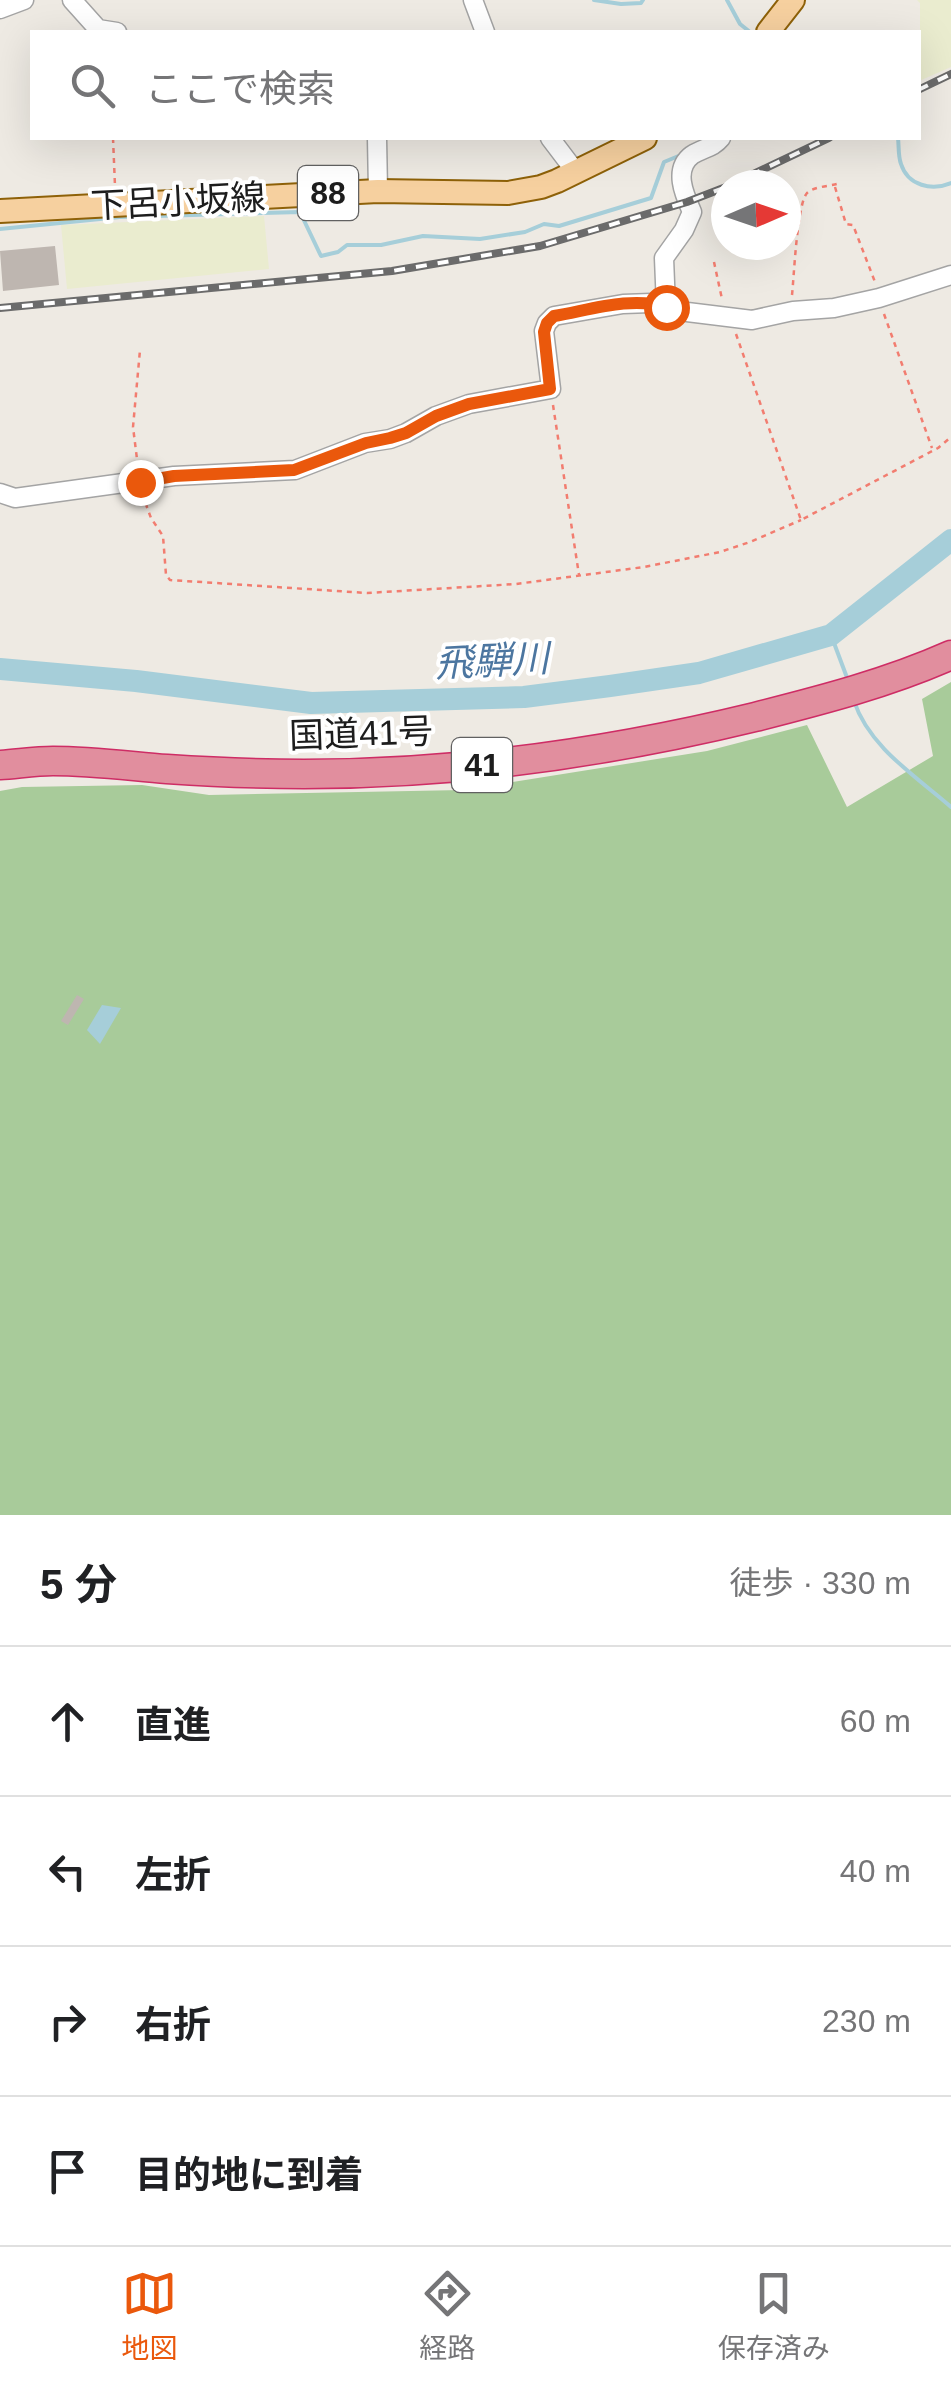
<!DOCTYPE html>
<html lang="ja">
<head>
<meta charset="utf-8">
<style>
  :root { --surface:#fff; --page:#f2f2f2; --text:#202124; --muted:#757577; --line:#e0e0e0; --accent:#ea580c }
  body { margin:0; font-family:Arial,"Noto Sans JP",sans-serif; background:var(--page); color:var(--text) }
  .compass { position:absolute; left:711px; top:170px; width:90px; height:90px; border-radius:50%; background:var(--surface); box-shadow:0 10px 40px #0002; rotate:88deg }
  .stop { position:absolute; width:30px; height:30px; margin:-22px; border:8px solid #ea580c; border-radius:50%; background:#fff }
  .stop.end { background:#ea580c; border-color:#fff; box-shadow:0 2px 10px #0008 }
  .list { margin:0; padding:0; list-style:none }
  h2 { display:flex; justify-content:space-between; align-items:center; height:130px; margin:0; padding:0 40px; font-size:42px }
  h2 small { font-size:32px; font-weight:400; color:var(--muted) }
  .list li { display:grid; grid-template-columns:65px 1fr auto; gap:30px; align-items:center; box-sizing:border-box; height:150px; padding:0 40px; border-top:2px solid var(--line) }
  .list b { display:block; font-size:38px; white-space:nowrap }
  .list em { font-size:32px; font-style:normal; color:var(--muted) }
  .icon { flex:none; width:55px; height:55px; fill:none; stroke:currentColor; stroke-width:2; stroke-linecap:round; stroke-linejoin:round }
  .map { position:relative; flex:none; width:951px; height:1515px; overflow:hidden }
  .search { position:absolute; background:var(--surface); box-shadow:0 10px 40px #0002; left:30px; right:30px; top:30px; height:110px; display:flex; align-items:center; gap:25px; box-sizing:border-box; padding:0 35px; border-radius:0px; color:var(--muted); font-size:38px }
  .sheet { height:730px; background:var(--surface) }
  nav { display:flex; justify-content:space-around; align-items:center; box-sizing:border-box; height:140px; border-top:2px solid var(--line); background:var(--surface); font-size:28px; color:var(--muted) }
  nav a { display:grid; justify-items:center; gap:5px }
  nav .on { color:var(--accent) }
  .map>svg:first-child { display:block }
</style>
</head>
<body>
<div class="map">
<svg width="951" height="1515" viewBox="0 0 951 1515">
  <rect width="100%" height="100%" fill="#eeeae3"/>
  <path fill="#eaeccf" d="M917,0H951V67L919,81L918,32H915L920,30V3Z
    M264,216L269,269L67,289L61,225Z"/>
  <path fill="#a8cb9a" d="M951,682V1515H0V791L22,787L142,785L209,795L463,790L707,751L807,725L847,807L933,756L922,699Z"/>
  <path fill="#a6ced9" d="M102,1005L121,1008L100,1044L87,1030Z"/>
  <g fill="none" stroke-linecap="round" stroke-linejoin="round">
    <path stroke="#a6ced9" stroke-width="4" d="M594,0L621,4L641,3L643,0
      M727,0L740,24L750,32
      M898,138C899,146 898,156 901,164C908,186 932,191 951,183
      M0,229L120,217L300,212L321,256L338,252L347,245H381L423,236L480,239L525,232L544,224L559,226L651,198L664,162L681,155
      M831,635L849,683
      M854,701C869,747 917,777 951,807"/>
    <path stroke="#a6ced9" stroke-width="22" d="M0,669L136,681L311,703L524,697L610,686L699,673L831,635L951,540"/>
  </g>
  <path fill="#beb6b0" d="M55,246L59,285L3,291L0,251Z
    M77,995L84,999L68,1025L61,1021Z"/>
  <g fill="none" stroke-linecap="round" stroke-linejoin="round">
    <g stroke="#a4a4a4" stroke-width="21">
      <path id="minor" d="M72,0L98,29L117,32
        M473,0L485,32
        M0,9L24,0
        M377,138L378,191
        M550,138L575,171
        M666,307L664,258L684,230L692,212C684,194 673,169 692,155C703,148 713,148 721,138
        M0,493L15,498L174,476L295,470L365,443L390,439L406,433L436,416L469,404L551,389L544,331L547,323L554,316L623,304L651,303L679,311L752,320L793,311L834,308L879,298L951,275"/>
    </g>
    <g stroke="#8e6108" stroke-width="26">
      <path id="major" d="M768,32L793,0
        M0,211L378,191L508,193L541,187L557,181L645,138"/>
    </g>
    <g stroke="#ce2d65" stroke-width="31">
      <path id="highway" d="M0,765C17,764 35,761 53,761C91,761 129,766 167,769C212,772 258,774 304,774C456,774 607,753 755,717C822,700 888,683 951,655"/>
    </g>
    <path stroke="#f27d70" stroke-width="2.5" stroke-dasharray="5 5" stroke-linecap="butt" d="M113,138L115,186
      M835,187L846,224L853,225L875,282
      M714,262L722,299
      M792,295C794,277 797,204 807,193C813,187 829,186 837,184
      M884,314L932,448
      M736,334L801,520L938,448L951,437
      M553,405L579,575
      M138,467L133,427L140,350
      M142,494L151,518L163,536L166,575L170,580L367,593L516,584L644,567L720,552L750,542L801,520"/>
    <use href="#minor" stroke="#fff" stroke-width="18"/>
    <use href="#major" stroke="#f6d09f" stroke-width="22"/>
    <use href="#highway" stroke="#e18e9e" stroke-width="28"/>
    <g stroke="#6b6b6b" stroke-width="8">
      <path id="rail" d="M918,90L951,74
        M730,185L829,138
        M0,308L392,271L540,246L687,202L726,187"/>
    </g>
    <use href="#rail" stroke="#fff" stroke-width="4" stroke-dasharray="11" stroke-linecap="butt"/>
  </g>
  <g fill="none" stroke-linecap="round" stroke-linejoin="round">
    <path stroke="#ea580c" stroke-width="12" d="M140,482L174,476L294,470L366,443L390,438L406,433L436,416L469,404L550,389L544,332L547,323L554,316C590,310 631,296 666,307"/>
  </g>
  <g text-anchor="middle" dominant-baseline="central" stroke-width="8" stroke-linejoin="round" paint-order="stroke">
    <g fill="#fff" stroke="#616161" stroke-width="2.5">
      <rect x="298" y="166" width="60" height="54" rx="8"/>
      <rect x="452" y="738" width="60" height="54" rx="8"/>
    </g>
    <g font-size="32" font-weight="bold" fill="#1d1d1d">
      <text x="328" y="193">88</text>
      <text x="482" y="765">41</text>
    </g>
    <g font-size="35" fill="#1d1d1d" stroke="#fff">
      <text transform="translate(178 201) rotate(-3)">下呂小坂線</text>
      <text transform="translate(361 733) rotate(-2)">国道41号</text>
    </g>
    <g font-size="38" font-style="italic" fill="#4c76a0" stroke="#fff">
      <text transform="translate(492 661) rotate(-3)">飛騨川</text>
    </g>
  </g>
</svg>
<svg class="compass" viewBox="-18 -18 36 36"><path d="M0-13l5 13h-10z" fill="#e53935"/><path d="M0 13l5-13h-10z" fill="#757577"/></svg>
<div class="stop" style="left:666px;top:307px"></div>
<div class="stop end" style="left:140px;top:482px"></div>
<div class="search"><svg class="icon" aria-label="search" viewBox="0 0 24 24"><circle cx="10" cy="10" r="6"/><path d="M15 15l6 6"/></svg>ここで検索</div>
</div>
<section class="sheet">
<h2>5 分<small>徒歩 · 330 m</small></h2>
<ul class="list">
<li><svg class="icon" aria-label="ahead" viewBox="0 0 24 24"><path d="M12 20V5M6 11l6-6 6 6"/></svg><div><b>直進</b></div><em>60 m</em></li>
<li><svg class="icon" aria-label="left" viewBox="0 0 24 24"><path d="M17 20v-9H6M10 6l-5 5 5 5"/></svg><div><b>左折</b></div><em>40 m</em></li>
<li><svg class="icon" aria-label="right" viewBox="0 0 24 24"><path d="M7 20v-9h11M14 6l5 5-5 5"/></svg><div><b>右折</b></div><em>230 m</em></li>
<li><svg class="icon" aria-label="arrive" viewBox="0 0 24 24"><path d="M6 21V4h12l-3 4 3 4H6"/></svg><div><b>目的地に到着</b></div></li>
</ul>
</section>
<nav>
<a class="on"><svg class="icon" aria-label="map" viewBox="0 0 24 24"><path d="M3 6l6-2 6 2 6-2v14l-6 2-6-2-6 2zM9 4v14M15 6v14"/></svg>地図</a>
<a><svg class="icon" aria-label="directions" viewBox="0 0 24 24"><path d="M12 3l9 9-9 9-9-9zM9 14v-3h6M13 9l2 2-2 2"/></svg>経路</a>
<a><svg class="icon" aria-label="saved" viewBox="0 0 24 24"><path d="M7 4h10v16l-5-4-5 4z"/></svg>保存済み</a>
</nav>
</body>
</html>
